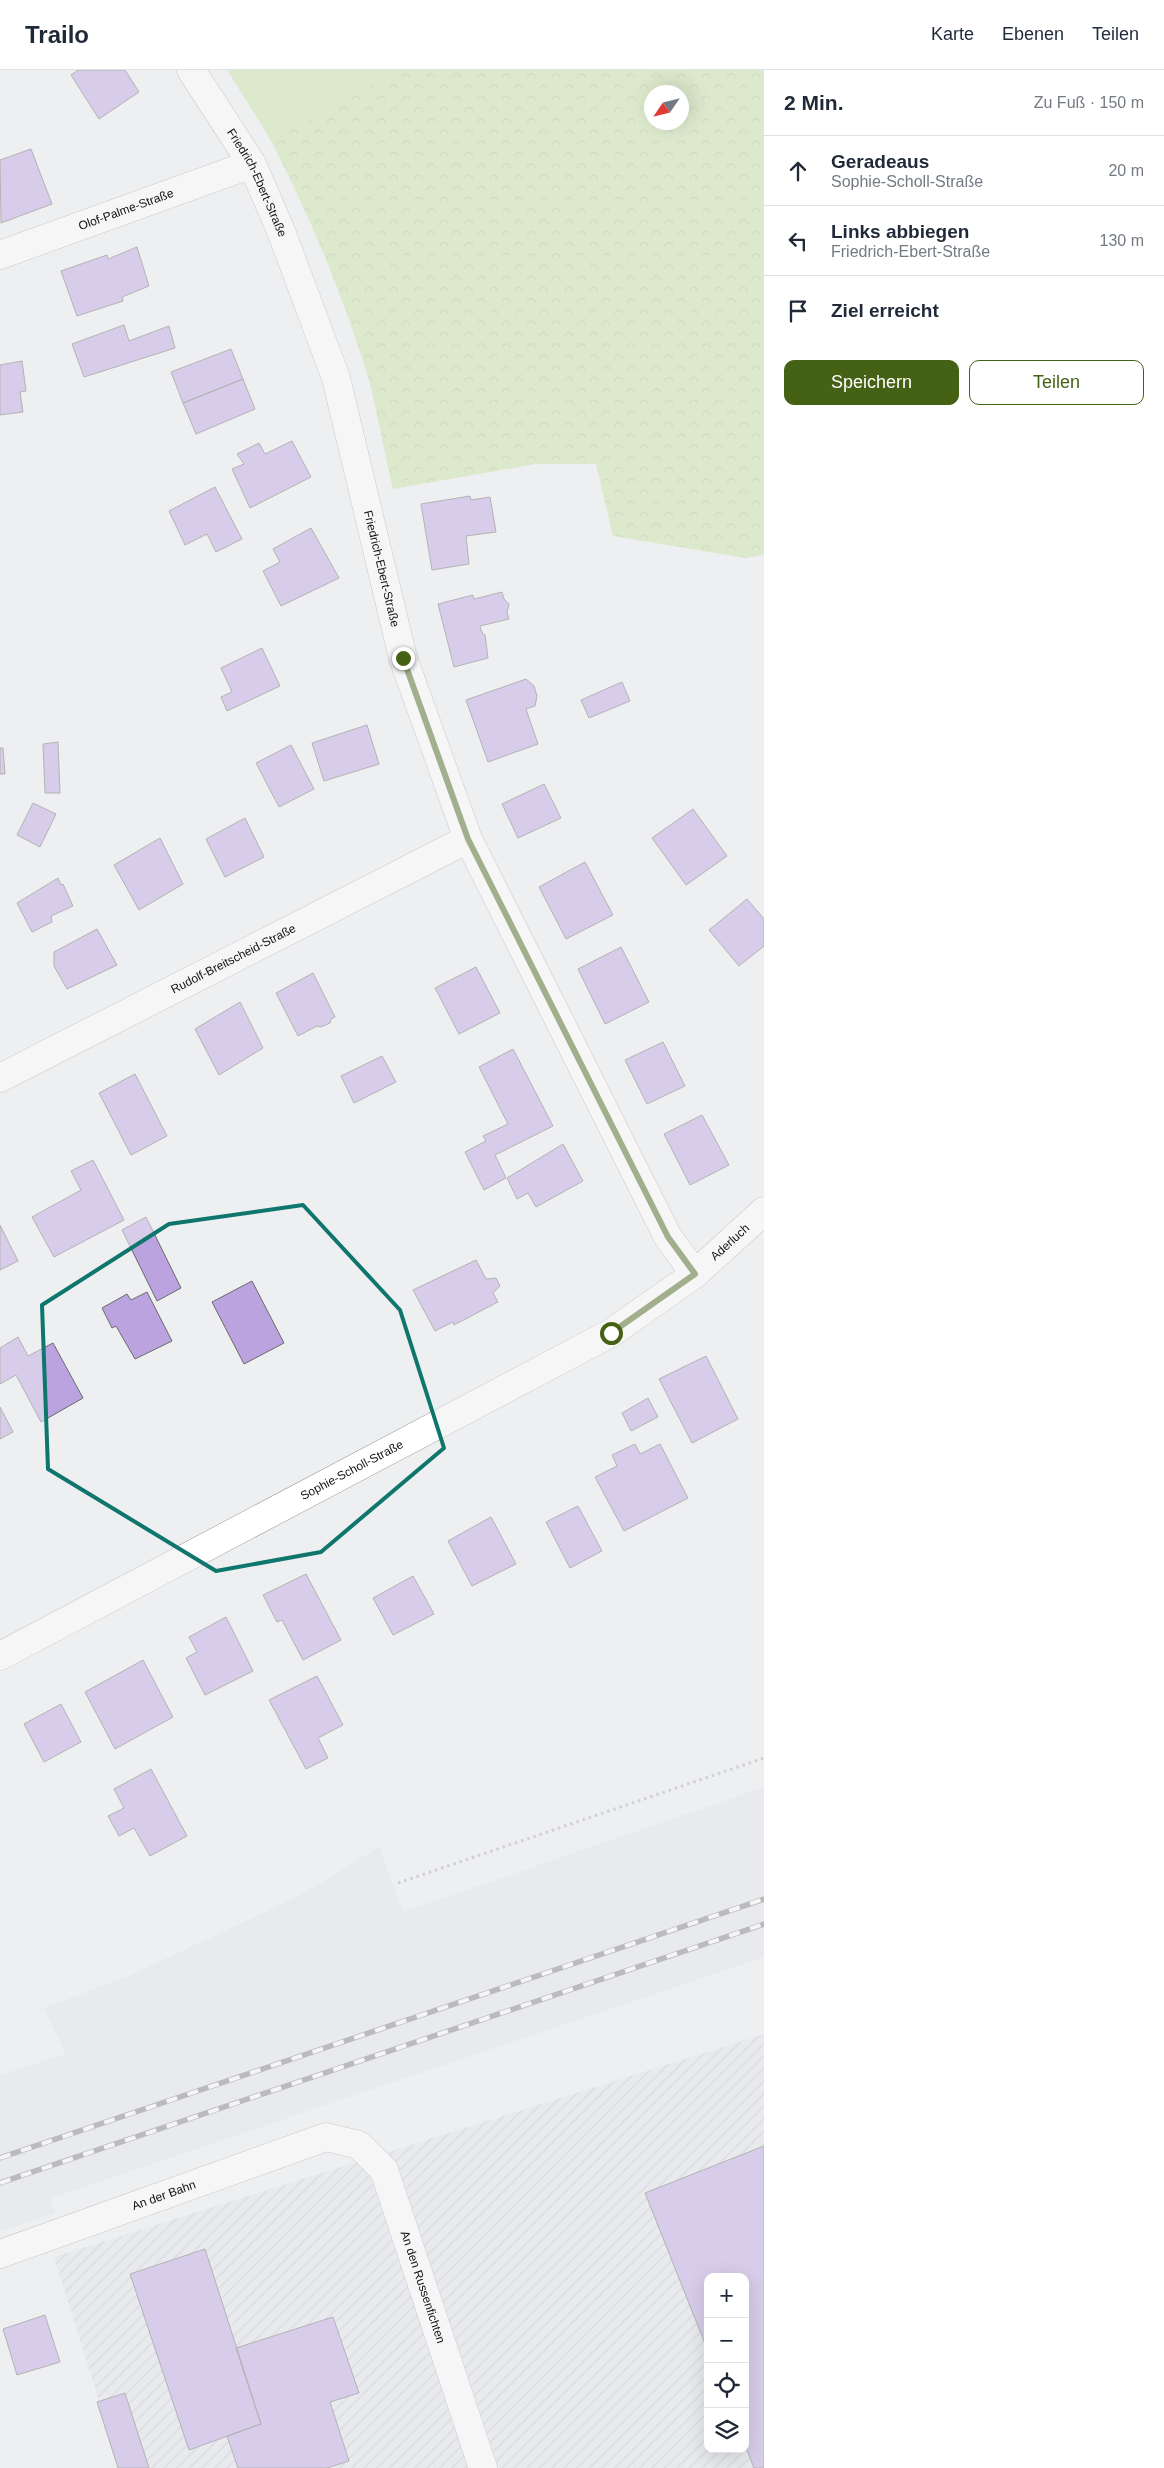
<!DOCTYPE html>
<html lang="de">
<head>
<meta charset="utf-8">
<style>
  :root { --surface:#fff; --page:#f2f2f3; --text:#1f2937; --muted:#747a83; --line:#e0e1e3; --accent:#456214 }
  body { margin:0; font-family:Arial,sans-serif; background:var(--page); color:var(--text) }
  .controls { position:absolute; right:15px; bottom:15px; display:grid; overflow:hidden; border-radius:10px; box-shadow:0 5px 20px #0002 }
  .controls button { width:45px; height:45px; display:grid; place-items:center; padding:0; border:0; border-bottom:1px solid var(--line); background:var(--surface); color:var(--text); font:25px sans-serif }
  .compass { position:absolute; left:644px; top:15px; width:45px; height:45px; border-radius:50%; background:var(--surface); box-shadow:0 5px 20px #0002; rotate:235deg }
  .stop { position:absolute; width:15px; height:15px; margin:-11px; border:4px solid #456214; border-radius:50%; background:#fff }
  .stop.end { background:#456214; border-color:#fff; box-shadow:0 1px 5px #0008 }
  .list { margin:0; padding:0; list-style:none }
  h2 { display:flex; justify-content:space-between; align-items:center; height:65px; margin:0; padding:0 20px; font-size:21px }
  h2 small { font-size:16px; font-weight:400; color:var(--muted) }
  .list li { display:grid; grid-template-columns:32px 1fr auto; gap:15px; align-items:center; box-sizing:border-box; height:70px; padding:0 20px; border-top:1px solid var(--line) }
  .list b { display:block; font-size:19px; white-space:nowrap }
  .list p { margin:0; font-size:16px; white-space:nowrap; color:var(--muted) }
  .list em { font-size:16px; font-style:normal; color:var(--muted) }
  .actions { display:flex; gap:10px; padding:15px 20px }
  .actions a { flex:1; padding:11px 0; border:1px solid var(--accent); border-radius:10px; text-align:center; font-size:18px; color:var(--accent) }
  .actions .main { background:var(--accent); color:#fff }
  .icon { flex:none; width:28px; height:28px; fill:none; stroke:currentColor; stroke-width:2; stroke-linecap:round; stroke-linejoin:round }
  .map { position:relative; flex:none; width:764px; height:2398px; overflow:hidden }
  header { display:flex; align-items:center; gap:30px; box-sizing:border-box; height:70px; padding:0 25px; background:var(--surface); border-bottom:1px solid var(--line) }
  header strong { font-size:24px }
  nav { display:flex; gap:28px; margin-inline-start:auto; font-size:18px }
  main { display:flex }
  aside { flex:1; background:var(--surface) }
  .map>svg:first-child { display:block }
</style>
</head>
<body>
<header>
<strong>Trailo</strong>
<nav><a>Karte</a><a>Ebenen</a><a>Teilen</a></nav>
</header>
<main>
<div class="map">
<svg width="764" height="2398" viewBox="0 0 764 2398">
  <defs>
    <pattern id="industrial-furrows" width="10" height="10" patternUnits="userSpaceOnUse" patternTransform="scale(1.25)"><rect width="10" height="10" fill="#dfe4eb"/><path d="M-1 1l2-2M0 10L10 0M9 11l2-2" fill="none" stroke="#bec3c9"/></pattern>
    <pattern id="forest-crowns" width="20" height="18" patternUnits="userSpaceOnUse" patternTransform="scale(1.25)"><rect width="20" height="18" fill="#c8e2a2"/><path d="M2 6a3 3 0 1 1 6 0M12 15a3 3 0 1 1 6 0" fill="none" stroke="#abc18b"/></pattern>
  </defs>
  <rect width="100%" height="100%" fill="#eeeff0"/>
  <path fill="#dfe4eb" d="M764,1717V1887L51,2128L55,2143L0,2162V2005L66,1984L44,1938L131,1905L299,1826L379,1777L403,1842Z"/>
  <path fill="url(#industrial-furrows)" fill-rule="evenodd" d="M764,1964V2398H120L54,2187ZM708,2207H745V2379H708Z"/>
  <path fill="url(#forest-crowns)" fill-rule="evenodd" d="M231,0H764V485L746,488L613,466L596,394H536L393,419C383,378 377,336 365,297C332,193 287,93 231,0ZM652,22H682V52H652Z"/>
  <path fill="#c8e2a2" d="M227,0H397L271,70Z"/>
  <path fill="#baa3df" stroke="#6a6a6b" d="M78,0H125L139,22L99,49L71,5Z
    M31,79L52,134L1,153L0,90Z
    M137,177L149,216L122,227L123,231L77,246L61,201L107,185L108,189Z
    M124,255L129,271L169,256L175,278L84,307L72,274Z
    M231,279L243,309L183,333L171,302Z
    M22,291L26,321L20,322L23,342L0,345V295Z
    M243,309L255,339L196,364L183,333Z
    M292,371L311,407L250,438L232,399L244,394L237,384L259,373L265,384Z
    M215,417L242,469L216,482L207,464L185,475L169,441Z
    M470,426L471,430L490,427L496,462L466,466L469,494L432,500L421,434Z
    M311,458L339,508L281,536L263,501L280,492L273,479Z
    M502,522L504,529L509,534L507,542L509,549L480,556L482,563L485,565L488,588L454,597L438,534L473,525L474,529Z
    M262,578L280,616L227,641L221,627L232,622L221,598Z
    M526,609L534,616L537,626L535,636L526,639L538,674L488,692L466,630Z
    M622,612L630,631L589,648L581,630Z
    M367,655L379,694L324,711L312,673Z
    M58,672L60,723H45L43,674Z
    M291,675L314,719L279,737L256,693Z
    M0,678H3L5,704H0Z
    M544,714L561,748L518,768L502,734Z
    M33,733L56,744L40,777L17,765Z
    M693,739L727,786L686,815L652,768Z
    M245,748L264,787L225,807L206,769Z
    M160,768L183,814L139,840L114,795Z
    M585,792L613,845L566,869L539,817Z
    M58,808L61,815L63,814L73,836L51,846L52,852L32,862L17,833Z
    M747,829L764,849V876L739,896L709,860Z
    M97,859L117,895L67,919L54,896V882Z
    M621,877L649,932L605,954L578,899Z
    M476,897L500,943L459,964L435,918Z
    M313,903L335,947L331,949L330,953L321,957L317,956L298,966L276,923Z
    M240,932L263,978L219,1005L195,959Z
    M663,972L685,1016L647,1034L625,990Z
    M513,979L553,1056L495,1085L506,1108L484,1120L465,1082L486,1071L483,1066L508,1054L479,997Z
    M382,986L396,1012L354,1033L341,1006Z
    M135,1004L167,1066L131,1085L99,1023Z
    M702,1045L729,1095L690,1115L664,1064Z
    M563,1074L583,1111L536,1137L528,1123L517,1129L507,1108Z
    M93,1090L124,1150L54,1187L32,1147L81,1120L71,1101Z
    M146,1147L181,1218L157,1231L122,1160Z
    M0,1155L18,1191L0,1200Z
    M476,1190L486,1209L496,1208L500,1216L493,1223L498,1232L454,1255L453,1252L435,1261L413,1220Z
    M252,1211L284,1273L244,1294L212,1232Z
    M147,1222L172,1271L135,1289L116,1256L112,1258L102,1238L127,1224L131,1230Z
    M18,1267L28,1286L53,1273L83,1328L41,1352L16,1305L0,1314V1278Z
    M706,1286L738,1349L692,1373L659,1309Z
    M648,1328L658,1347L631,1361L622,1343Z
    M0,1337L13,1362L0,1369Z
    M635,1374L640,1384L660,1374L688,1428L624,1461L595,1407L617,1396L612,1385Z
    M578,1436L602,1481L570,1498L546,1452Z
    M491,1447L516,1494L472,1516L448,1471Z
    M306,1504L341,1570L303,1590L282,1550L277,1552L263,1525Z
    M413,1506L434,1544L393,1565L373,1528Z
    M226,1547L253,1601L205,1625L186,1588L197,1582L189,1567Z
    M143,1590L173,1647L115,1679L85,1622Z
    M317,1606L343,1655L318,1668L328,1688L306,1699L269,1630Z
    M61,1634L81,1672L44,1692L24,1654Z
    M151,1699L187,1766L150,1786L134,1758L119,1766L108,1746L124,1738L114,1719Z
    M764,2076V2398H754L745,2375V2207H708V2281L645,2123Z
    M205,2179L261,2354L189,2380L130,2204Z
    M45,2245L60,2292L17,2305L3,2259Z
    M333,2247L359,2323L330,2332L349,2391L327,2398H238L227,2366L261,2354L236,2278Z
    M125,2323L149,2398H118L97,2332Z"/>
  <g fill="none" stroke-linecap="round" stroke-linejoin="round">
    <g stroke="#9c9d9d" stroke-width="29">
      <g id="minor">
        <path id="s1" d="M191,0L252,94L281,161L336,308L403,588L468,769L668,1167L695,1204"/>
        <path id="s2" d="M0,185L252,94"/>
        <path id="s3" d="M0,1008L468,769"/>
        <path id="s4" d="M0,1586L611,1263L695,1204L764,1141"/>
        <path id="s5" d="M0,2184L326,2067L359,2075L384,2100L483,2398"/>
      </g>
    </g>
    <path stroke="#abacad" stroke-width="3" stroke-dasharray="2.5 4" stroke-linecap="butt" d="M398,1813L764,1688"/>
    <use href="#minor" stroke="#fff" stroke-width="28"/>
    <g stroke="#7c7d7e" stroke-width="5.5">
      <path id="rail" d="M0,2088L764,1829
        M0,2113L764,1854"/>
    </g>
    <use href="#rail" stroke="#fcfcfd" stroke-width="4" stroke-dasharray="11" stroke-linecap="butt"/>
  </g>
  <g fill="none" stroke-linecap="round" stroke-linejoin="round">
    <path stroke="#456214" stroke-width="6" d="M403,588L468,769L668,1167L695,1204L611,1263"/>
  </g>
  <path d="M0 0H764V2398H0ZM303,1135L400,1240L444,1378L321,1482L216,1501L48,1399L42,1235L169,1154Z" fill="#eeeff0" fill-opacity=".55" fill-rule="evenodd"/>
  <path fill="none" stroke="#0f766e" stroke-width="4" stroke-linejoin="round" d="M303,1135L400,1240L444,1378L321,1482L216,1501L48,1399L42,1235L169,1154Z"/>
  <g text-anchor="middle" dominant-baseline="central" stroke-width="4" stroke-linejoin="round" paint-order="stroke">
    <g font-size="12" fill="#121213" stroke="#fcfcfd">
      <text stroke="none"><textPath href="#s1" startOffset="131">Friedrich-Ebert-Straße</textPath></text>
      <text stroke="none"><textPath href="#s2" startOffset="134">Olof-Palme-Straße</textPath></text>
      <text stroke="none"><textPath href="#s1" startOffset="538">Friedrich-Ebert-Straße</textPath></text>
      <text stroke="none"><textPath href="#s3" startOffset="262">Rudolf-Breitscheid-Straße</textPath></text>
      <text stroke="none"><textPath href="#s4" startOffset="841">Aderluch</textPath></text>
      <text stroke="none"><textPath href="#s4" startOffset="398">Sophie-Scholl-Straße</textPath></text>
      <text stroke="none"><textPath href="#s5" startOffset="174">An der Bahn</textPath></text>
      <text stroke="none"><textPath href="#s5" startOffset="539">An den Russenfichten</textPath></text>
    </g>
  </g>
</svg>
<div class="controls">
<button>+</button>
<button>−</button>
<button><svg class="icon" aria-label="locate" viewBox="0 0 24 24"><circle cx="12" cy="12" r="6"/><path d="M12 2v4M12 18v4M2 12h4M18 12h4"/></svg></button>
<button><svg class="icon" aria-label="layers" viewBox="0 0 24 24"><path d="M12 4l9 5-9 5-9-5zM3 14l9 5 9-5"/></svg></button>
</div>
<svg class="compass" viewBox="-18 -18 36 36"><path d="M0-13l5 13h-10z" fill="#e53935"/><path d="M0 13l5-13h-10z" fill="#747a83"/></svg>
<div class="stop" style="left:611px;top:1263px"></div>
<div class="stop end" style="left:403px;top:588px"></div>
</div>
<aside>
<h2>2 Min.<small>Zu Fuß · 150 m</small></h2>
<ul class="list">
<li><svg class="icon" aria-label="ahead" viewBox="0 0 24 24"><path d="M12 20V5M6 11l6-6 6 6"/></svg><div><b>Geradeaus</b><p>Sophie-Scholl-Straße</p></div><em>20 m</em></li>
<li><svg class="icon" aria-label="left" viewBox="0 0 24 24"><path d="M17 20v-9H6M10 6l-5 5 5 5"/></svg><div><b>Links abbiegen</b><p>Friedrich-Ebert-Straße</p></div><em>130 m</em></li>
<li><svg class="icon" aria-label="arrive" viewBox="0 0 24 24"><path d="M6 21V4h12l-3 4 3 4H6"/></svg><div><b>Ziel erreicht</b></div></li>
</ul>
<div class="actions"><a class="main">Speichern</a><a>Teilen</a></div>
</aside>
</main>
</body>
</html>
